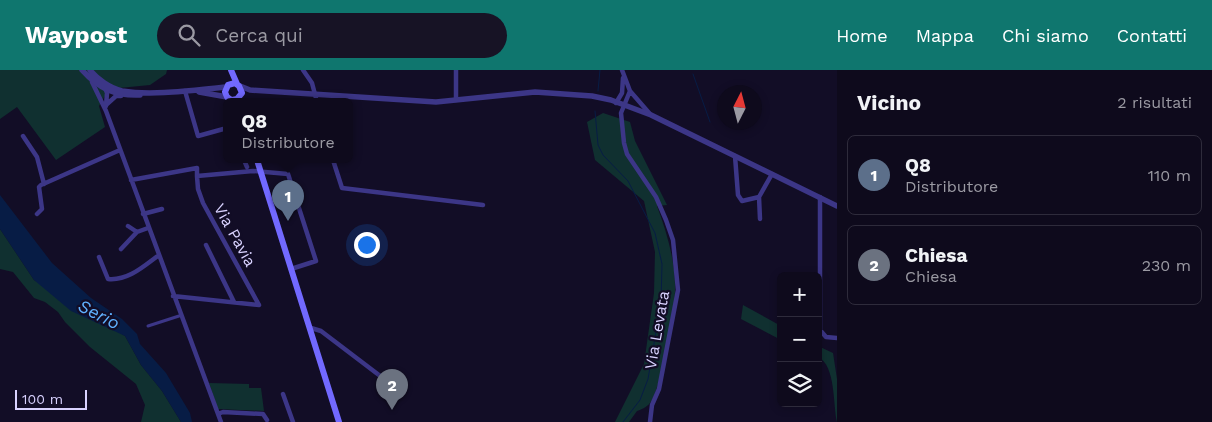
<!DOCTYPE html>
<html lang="it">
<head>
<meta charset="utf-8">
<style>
  :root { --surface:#0e0a1c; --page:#171325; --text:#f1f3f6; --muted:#9b9aa3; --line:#2e2b3b; --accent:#0f766e }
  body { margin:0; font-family:"Work Sans",sans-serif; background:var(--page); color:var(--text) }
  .controls { position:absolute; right:15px; bottom:15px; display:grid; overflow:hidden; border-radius:8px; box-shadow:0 2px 8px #0003 }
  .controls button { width:45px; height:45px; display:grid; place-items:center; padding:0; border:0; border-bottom:1px solid var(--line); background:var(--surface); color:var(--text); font:25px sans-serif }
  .compass { position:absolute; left:717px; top:15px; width:45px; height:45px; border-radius:50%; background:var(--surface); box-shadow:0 2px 8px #0003; rotate:6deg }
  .scale { position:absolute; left:15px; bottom:12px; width:72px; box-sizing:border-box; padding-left:5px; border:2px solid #d9d2ff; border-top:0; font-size:14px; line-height:18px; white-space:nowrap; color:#d9d2ff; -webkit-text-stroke:4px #120d26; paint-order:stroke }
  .you { position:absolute; left:366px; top:174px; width:18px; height:18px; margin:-12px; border:4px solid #fff; border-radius:50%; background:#1a73e8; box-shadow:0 0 0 8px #1a73e833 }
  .badge { display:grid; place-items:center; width:32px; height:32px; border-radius:50%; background:var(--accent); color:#fff; font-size:16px; font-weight:700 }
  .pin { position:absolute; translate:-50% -41px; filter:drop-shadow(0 1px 2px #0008) }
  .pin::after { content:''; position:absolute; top:26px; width:18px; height:15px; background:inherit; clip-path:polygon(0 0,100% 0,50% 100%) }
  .popup { position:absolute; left:223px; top:28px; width:130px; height:65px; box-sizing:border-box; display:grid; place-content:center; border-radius:8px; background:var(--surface); filter:drop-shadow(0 1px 4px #0005); font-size:16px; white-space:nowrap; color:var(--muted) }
  .popup b { font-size:19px; color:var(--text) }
  .popup::after { content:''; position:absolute; left:50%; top:100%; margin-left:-10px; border:10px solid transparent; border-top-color:var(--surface) }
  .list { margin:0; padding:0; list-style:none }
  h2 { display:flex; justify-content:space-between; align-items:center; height:65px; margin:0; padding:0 20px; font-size:21px }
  h2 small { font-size:16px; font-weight:400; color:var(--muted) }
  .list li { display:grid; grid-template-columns:32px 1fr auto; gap:15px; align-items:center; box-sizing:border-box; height:80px; margin:0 10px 10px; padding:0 10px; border:1px solid var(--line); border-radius:8px }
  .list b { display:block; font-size:19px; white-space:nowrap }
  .list p { margin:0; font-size:16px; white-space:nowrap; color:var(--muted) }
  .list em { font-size:16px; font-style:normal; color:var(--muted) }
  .icon { flex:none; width:28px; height:28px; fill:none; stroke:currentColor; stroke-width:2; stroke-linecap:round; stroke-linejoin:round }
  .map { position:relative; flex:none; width:837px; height:352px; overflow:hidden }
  header { display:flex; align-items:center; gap:30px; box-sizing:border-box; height:70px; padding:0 25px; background:var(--accent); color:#fff }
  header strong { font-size:24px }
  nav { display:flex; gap:28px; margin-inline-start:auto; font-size:18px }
  .search { width:350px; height:45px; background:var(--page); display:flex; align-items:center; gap:12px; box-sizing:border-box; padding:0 18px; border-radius:28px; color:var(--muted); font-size:19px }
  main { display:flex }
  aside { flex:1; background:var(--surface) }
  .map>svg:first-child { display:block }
</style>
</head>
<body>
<header>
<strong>Waypost</strong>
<div class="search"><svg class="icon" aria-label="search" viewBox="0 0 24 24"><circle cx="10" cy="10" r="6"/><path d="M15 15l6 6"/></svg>Cerca qui</div>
<nav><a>Home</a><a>Mappa</a><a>Chi siamo</a><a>Contatti</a></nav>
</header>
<main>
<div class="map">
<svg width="837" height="352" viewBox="0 0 837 352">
  <rect width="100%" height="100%" fill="#120d26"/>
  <path fill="#103030" d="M0,0H167L166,4L150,15L109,19L99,36L105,57L56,90L17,37L0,49Z
    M603,43L630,52L635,71L667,135L657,136C667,163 676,193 675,222C674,243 662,312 652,330C649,336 643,339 637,341L629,352H615L644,294L654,223L655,182L644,131L595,90L587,52Z
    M0,159L34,210L125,266L141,295L162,321L181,352H141L145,335L136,314L90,277L65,252L58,242L45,232L34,228L13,202L0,199Z
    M743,235L781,256V270L741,249Z
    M818,276L833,283L837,309V352C833,336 836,295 818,287Z
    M209,313L249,314V318H261L264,341L218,339Z"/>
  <path fill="#071c45" d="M0,125L52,193L91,228L122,249L137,264L140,274L166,303L190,343L192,352H181L162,321L141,295L125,266L71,241L34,210L0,159Z"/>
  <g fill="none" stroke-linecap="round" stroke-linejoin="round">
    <path stroke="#071c45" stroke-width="1" d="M693,4L710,52
      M598,21L600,0
      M595,41L598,75L603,85L628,111L655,163L662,194L661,232L648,309L640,330L623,352"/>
    <path stroke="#3c3687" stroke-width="3" d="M148,256L179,246"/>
    <path stroke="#3c3687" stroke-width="4.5" d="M303,0L312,13L317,32
      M456,0V30
      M622,0L630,21L650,44
      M92,12L106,41L221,352
      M105,18L107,23L106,36
      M185,21L198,66L227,58
      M630,21L621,43L624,73L627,84L656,127L666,150L673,170L678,220L659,319L652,335L650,352
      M616,33L622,23L623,8
      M106,35L116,26H121
      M23,66L37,87L44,114
      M735,86L738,125L742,131L759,127L772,104
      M244,90L247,97
      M333,90L342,118L483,135
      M197,106L198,119L203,133L259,235
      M131,110L197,98V106L253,101L288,104L316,191L291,199
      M759,127L760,149
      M820,127V260L826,267L837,268
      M37,144L42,139L39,117L41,115L120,80
      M143,144L162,139
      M128,156L137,162
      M206,175L234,232
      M121,179L137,162L148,158
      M99,187L108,209C128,211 144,196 159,185
      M173,226L259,235
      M311,258L321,261L396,318
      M283,324L293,352
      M218,344L223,342L263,344L267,350"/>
    <path stroke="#3c3687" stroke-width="5.5" d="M82,0C99,19 115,26 140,25
      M90,0C97,9 110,18 122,21C153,26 194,20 226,17
      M240,16L250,20L436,32L535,22L592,26L611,30L651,45L837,136
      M199,22L227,27"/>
    <path stroke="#7269ff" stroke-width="6" d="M231,0L237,14
      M232,30L237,29L242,23L239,16L235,13L228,15L225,22L227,27L234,32
      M257,90L339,352"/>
  </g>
  <g text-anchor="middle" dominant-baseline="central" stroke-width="4.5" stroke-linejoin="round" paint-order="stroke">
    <g font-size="16" fill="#d9d2ff" stroke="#120d26">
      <text transform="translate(235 165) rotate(61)">Via Pavia</text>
      <text transform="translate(657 260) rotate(-80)">Via Levata</text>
    </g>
    <g font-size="18" font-style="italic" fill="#60b1ff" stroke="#120d26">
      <text transform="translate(99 244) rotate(27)">Serio</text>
    </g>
  </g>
</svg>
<div class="controls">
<button>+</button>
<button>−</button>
<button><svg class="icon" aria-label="layers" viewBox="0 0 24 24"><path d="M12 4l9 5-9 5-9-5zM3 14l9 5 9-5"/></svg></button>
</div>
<svg class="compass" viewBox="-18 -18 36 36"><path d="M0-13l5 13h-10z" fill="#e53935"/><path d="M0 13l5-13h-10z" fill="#9b9aa3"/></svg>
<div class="scale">100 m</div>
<div class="you"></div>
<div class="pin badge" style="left:288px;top:151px;background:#5c6f8a">1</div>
<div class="popup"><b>Q8</b>Distributore</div>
<div class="pin badge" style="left:392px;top:340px;background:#6b7280">2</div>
</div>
<aside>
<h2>Vicino<small>2 risultati</small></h2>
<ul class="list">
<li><span class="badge" style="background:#5c6f8a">1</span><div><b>Q8</b><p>Distributore</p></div><em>110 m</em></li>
<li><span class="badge" style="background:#6b7280">2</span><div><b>Chiesa</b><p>Chiesa</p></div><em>230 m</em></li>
</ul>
</aside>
</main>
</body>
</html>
